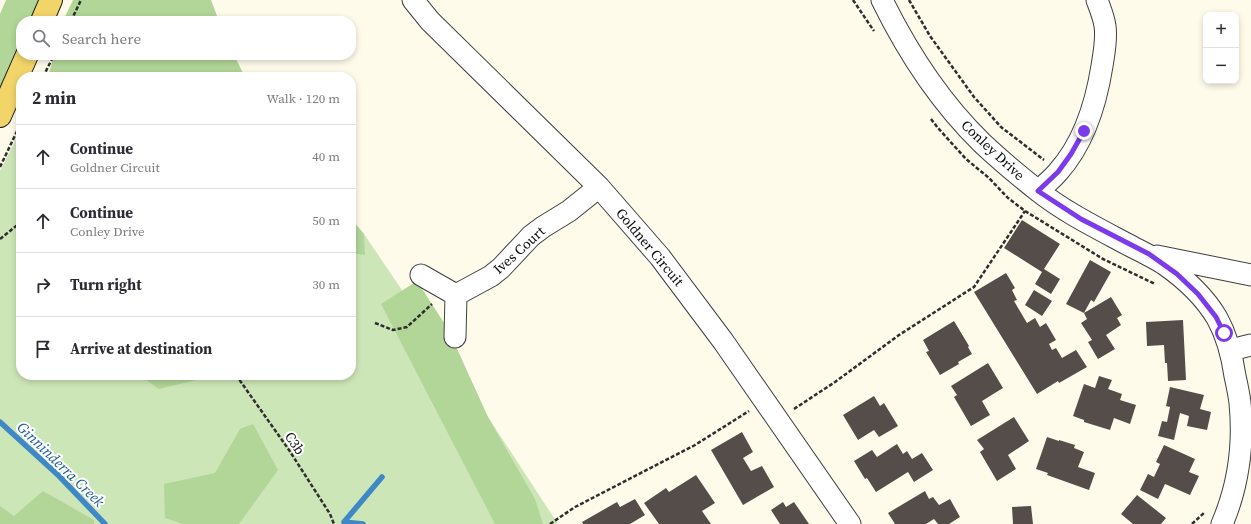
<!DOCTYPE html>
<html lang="en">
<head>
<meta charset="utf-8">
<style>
  :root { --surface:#fff; --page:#f7f7f7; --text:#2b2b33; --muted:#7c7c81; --line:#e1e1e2 }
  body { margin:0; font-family:"Source Serif 4",serif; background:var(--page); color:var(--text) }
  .controls { position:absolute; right:12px; top:12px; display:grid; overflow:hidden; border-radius:8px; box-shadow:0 2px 6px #0003 }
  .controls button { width:36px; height:36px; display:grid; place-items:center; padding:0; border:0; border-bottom:1px solid var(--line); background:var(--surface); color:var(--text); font:20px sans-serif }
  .stop { position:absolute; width:12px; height:12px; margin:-9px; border:3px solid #7c3aed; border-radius:50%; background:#fff }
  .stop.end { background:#7c3aed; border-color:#fff; box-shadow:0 1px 4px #0008 }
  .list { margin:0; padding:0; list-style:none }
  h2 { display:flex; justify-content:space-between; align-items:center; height:52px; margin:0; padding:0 16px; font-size:17px }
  h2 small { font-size:13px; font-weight:400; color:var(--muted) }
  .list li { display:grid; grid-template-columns:26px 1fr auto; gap:12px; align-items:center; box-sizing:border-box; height:64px; padding:0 16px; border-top:1px solid var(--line) }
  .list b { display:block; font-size:15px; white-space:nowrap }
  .list p { margin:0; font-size:13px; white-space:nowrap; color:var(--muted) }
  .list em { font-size:13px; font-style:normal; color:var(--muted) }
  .icon { flex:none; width:22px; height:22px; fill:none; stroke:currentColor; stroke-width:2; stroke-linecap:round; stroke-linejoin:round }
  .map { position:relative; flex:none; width:1251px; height:524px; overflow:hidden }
  .search { position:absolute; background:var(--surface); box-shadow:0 2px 6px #0003; left:16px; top:16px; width:340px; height:44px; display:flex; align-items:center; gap:10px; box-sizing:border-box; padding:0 14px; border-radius:16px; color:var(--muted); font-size:15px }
  .panel { position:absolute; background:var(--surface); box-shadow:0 2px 6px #0003; left:16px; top:72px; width:340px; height:308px; border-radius:16px }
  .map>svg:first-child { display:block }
</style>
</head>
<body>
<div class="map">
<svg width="1251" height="524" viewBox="0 0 1251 524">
  <rect width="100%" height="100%" fill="#fefbeb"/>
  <path fill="#cde6b7" d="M21,129V375H351V218L364,234L488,417L558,524H0V171Z"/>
  <path fill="#b1d698" d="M6,0H40L30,21H21V42L0,87V14Z
    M73,0H211L219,21H63Z
    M54,55H234L245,77H48Z
    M351,219L364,234L365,255L351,253Z
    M417,281L448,329L488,417L535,499L543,524H495L381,304Z
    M139,375H217L159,389Z
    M253,424L278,470L239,524H183L165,518L164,484L215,473L240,429Z
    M43,491L94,520V524H0V506L14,516Z"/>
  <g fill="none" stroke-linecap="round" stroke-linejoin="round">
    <path stroke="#3e89c5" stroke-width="5.5" d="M0,422L59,476L105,524
      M344,522L382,477
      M344,522L363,524"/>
  </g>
  <path fill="#544d49" d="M1022,220L1060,244L1044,269L1060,279L1051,294L1035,284L1042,272L1004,248Z
    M1090,260L1111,272L1094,302L1091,300L1084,313L1066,304Z
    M1006,273L1015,288L1012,290L1017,300L1014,301L1027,323L1035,318L1040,327L1046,323L1056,340L1049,344L1052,350L1056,348L1062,358L1076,350L1087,367L1059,383L1058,381L1037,394L974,292Z
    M1034,290L1052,301L1042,316L1025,305Z
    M1111,297L1122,315L1117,318L1121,325L1106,335L1115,349L1098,359L1088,342L1092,340L1081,323L1087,319L1084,313Z
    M1183,320L1186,380L1168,381L1167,363H1165L1164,345L1147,346L1146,322Z
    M954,321L969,346L968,347L972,354L958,362L959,364L940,375L926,352L929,351L923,340Z
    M988,363L1003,388L982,401L990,415L971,426L954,397L957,395L951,386Z
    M1099,376L1112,380L1108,389L1122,394L1120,400L1136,405L1130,424L1114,418L1110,430L1084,422V420L1073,416L1084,384L1095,388Z
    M1170,387L1204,395L1200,409L1211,412L1207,430L1187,426L1189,416L1180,413L1174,440L1158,436L1162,421L1167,422L1170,407L1166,406Z
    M874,396L880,406L884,403L898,426L879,437L874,430L858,440L843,415Z
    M1014,417L1029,441L1008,455L1016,469L997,481L980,452L984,449L977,440Z
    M742,432L753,452L743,458L751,471L762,466L774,487L743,505L711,450Z
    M1047,437L1059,441V440L1075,445L1074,448L1084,452L1078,467L1095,473L1089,490L1047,475L1048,473L1036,469Z
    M897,444L903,454L907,451L912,459L922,453L933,470L914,482L908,472L876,492L867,478L865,479L854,461L872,450L877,457Z
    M1164,445L1195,459L1189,472L1199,476L1190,495L1165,484L1158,499L1140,490L1148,474L1154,477L1160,464L1156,462Z
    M696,475L715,503L702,511L711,524H659L644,503L666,488L669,492Z
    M925,491L929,499L933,497L939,505L950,499L960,517L949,524H938L934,519L926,524H895L888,513Z
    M1137,495L1166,518L1161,524H1133L1121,514Z
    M635,499L645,515L630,524H583L582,522L617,502L620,507Z
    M783,502L786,507L794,502L809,524H780L771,510Z
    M1031,506L1033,524H1013L1012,507Z"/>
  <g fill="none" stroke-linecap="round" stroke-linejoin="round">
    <g stroke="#3f3f3f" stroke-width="23">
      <path id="minor" d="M413,0L430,21L599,187L660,257L723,341L850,524
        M882,0C907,51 941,103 982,143C999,159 1018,175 1037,190C1063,211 1095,227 1125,243C1138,250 1151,256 1164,264C1184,278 1204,296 1217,318C1227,336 1232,355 1235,376C1237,385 1239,394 1240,403C1244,444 1238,487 1222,524
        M1038,191C1045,185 1052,179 1058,172C1084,143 1096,104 1102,66C1104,53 1107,39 1105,26C1104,18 1100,8 1097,0
        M1157,256L1251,275
        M421,275L456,295L491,276L501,268L531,236L543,227L569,211L599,187
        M455,337L456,295
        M1231,350L1251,345"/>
    </g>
    <g stroke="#1d1d1d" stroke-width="24">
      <path id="major" d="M42,21L51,0
        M0,116L27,55"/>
    </g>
    <path stroke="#2e2e2e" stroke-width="2.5" stroke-dasharray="4 2" stroke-linecap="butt" d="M853,0L874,31
      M909,0L930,36L974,97L1001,127L1044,160
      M71,21L81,0
      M43,77L54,55
      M931,119L938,128L966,159L989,178L1008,198L1025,211L1103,259L1155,284
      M0,167L20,125
      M0,239L21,222
      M375,323L393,330L407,327L432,304
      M236,375L289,450L330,514L334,524
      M794,409L835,382L899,335L974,287L1025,211
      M550,524L575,507L695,445L749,411
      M1192,524L1205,512"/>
    <use href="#minor" stroke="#fff" stroke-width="21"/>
    <use href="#major" stroke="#f1d569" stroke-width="22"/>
  </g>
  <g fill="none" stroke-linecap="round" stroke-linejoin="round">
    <path stroke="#7c3aed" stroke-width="5" d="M1084,131L1071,154L1058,172L1038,191L1081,219L1149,254L1177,274L1198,294L1216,317L1224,333"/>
  </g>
  <g text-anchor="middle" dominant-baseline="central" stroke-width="4" stroke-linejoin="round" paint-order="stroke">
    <g font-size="14" fill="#0c0c0c" stroke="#fff">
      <text transform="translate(993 150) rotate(43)">Conley Drive</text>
      <text transform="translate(650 247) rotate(50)">Goldner Circuit</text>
      <text transform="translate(519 250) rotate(-42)">Ives Court</text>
      <text transform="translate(295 443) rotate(56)">C3b</text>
    </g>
    <g font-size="15" font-style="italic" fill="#1d5c95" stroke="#fff">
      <text transform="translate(61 464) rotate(44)">Ginninderra Creek</text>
    </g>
  </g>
</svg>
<div class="controls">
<button>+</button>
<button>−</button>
</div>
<div class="stop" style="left:1224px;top:333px"></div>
<div class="stop end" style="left:1084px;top:131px"></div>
<div class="search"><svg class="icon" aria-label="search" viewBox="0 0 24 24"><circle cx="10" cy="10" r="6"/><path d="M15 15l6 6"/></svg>Search here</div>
<section class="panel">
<h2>2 min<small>Walk · 120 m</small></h2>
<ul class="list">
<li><svg class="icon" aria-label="ahead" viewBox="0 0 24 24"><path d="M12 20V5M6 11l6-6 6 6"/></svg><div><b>Continue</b><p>Goldner Circuit</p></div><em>40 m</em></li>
<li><svg class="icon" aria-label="ahead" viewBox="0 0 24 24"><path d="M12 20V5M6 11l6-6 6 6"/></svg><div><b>Continue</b><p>Conley Drive</p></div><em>50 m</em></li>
<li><svg class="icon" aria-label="right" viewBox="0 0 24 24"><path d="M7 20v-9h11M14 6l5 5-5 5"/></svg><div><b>Turn right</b></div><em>30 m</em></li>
<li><svg class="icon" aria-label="arrive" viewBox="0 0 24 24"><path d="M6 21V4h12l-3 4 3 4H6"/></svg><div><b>Arrive at destination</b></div></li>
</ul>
</section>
</div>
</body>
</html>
